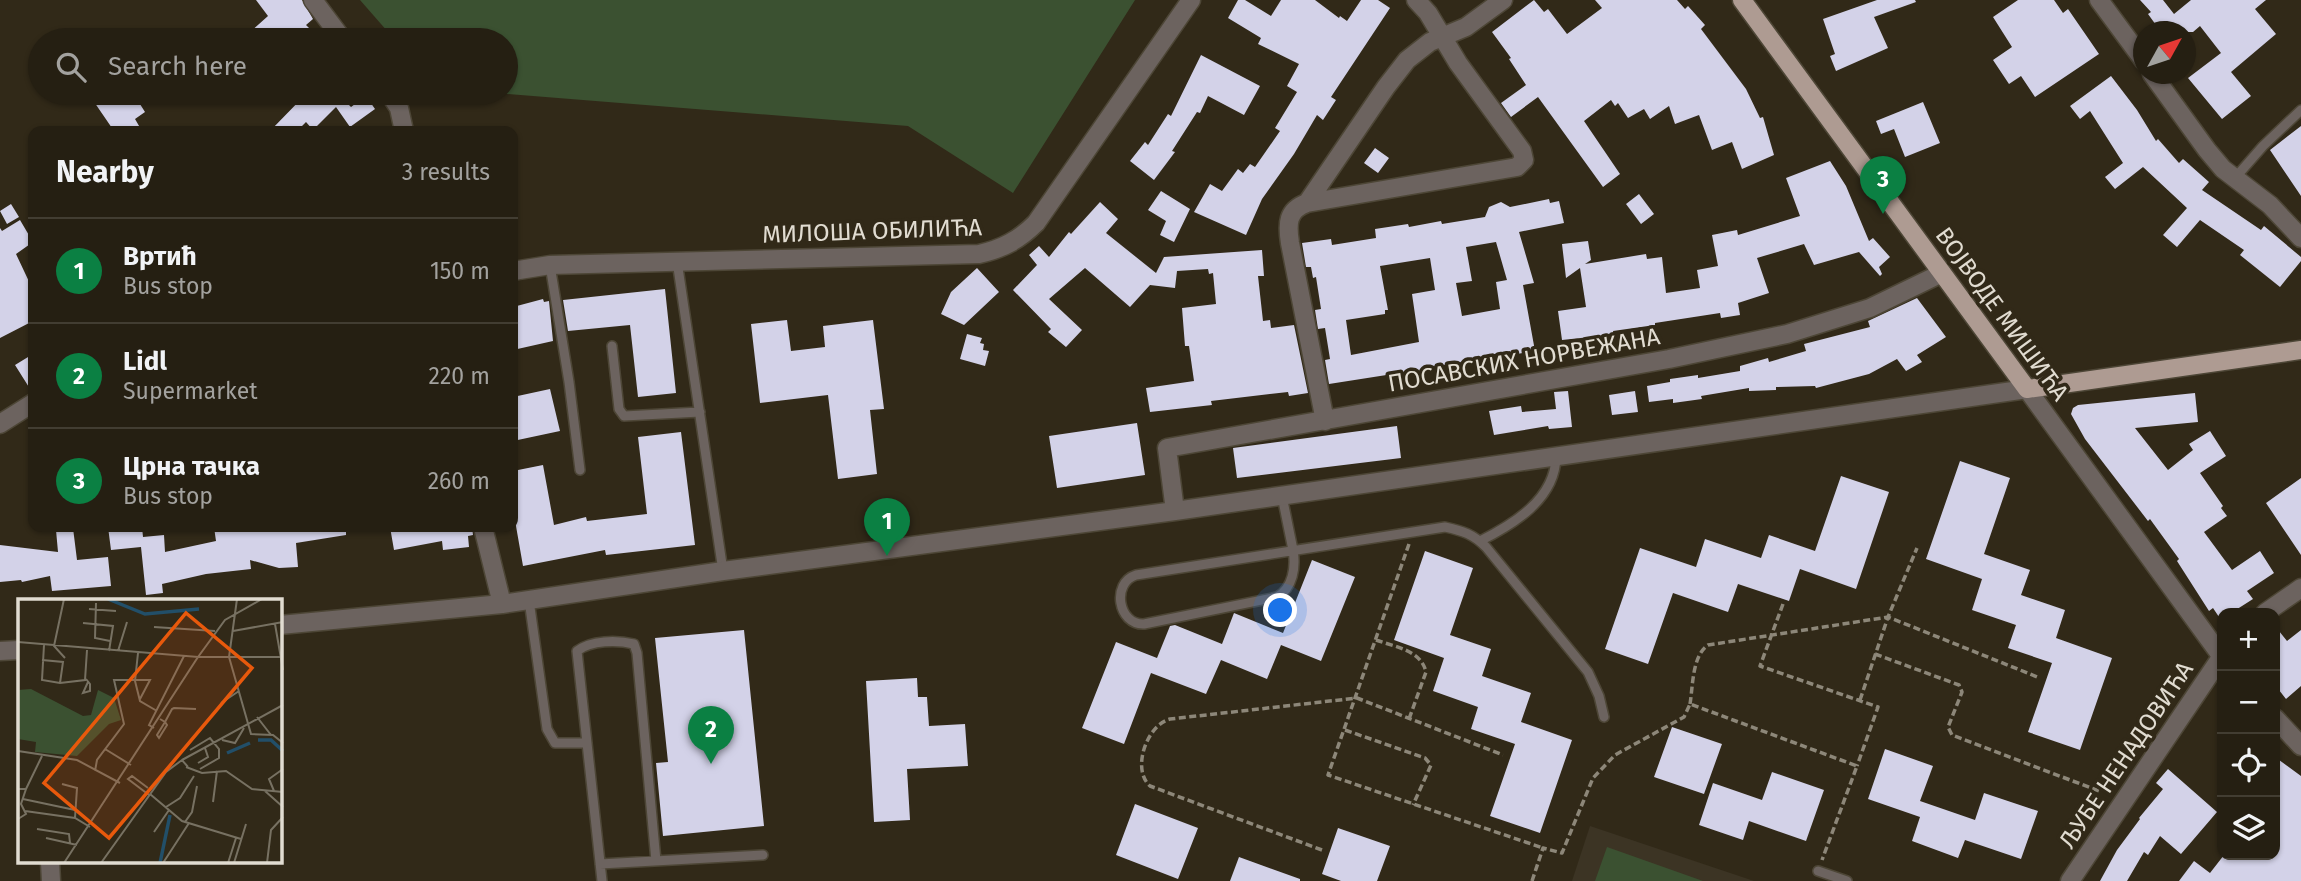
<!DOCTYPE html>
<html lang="en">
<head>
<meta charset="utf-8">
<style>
  :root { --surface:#251f12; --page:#2d271b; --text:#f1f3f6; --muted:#a3a29f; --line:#423d32; --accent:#0b8043 }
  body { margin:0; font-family:"Fira Sans",sans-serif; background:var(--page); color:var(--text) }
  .controls { position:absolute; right:21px; bottom:21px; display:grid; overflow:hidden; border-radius:14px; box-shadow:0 2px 5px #0004 }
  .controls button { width:63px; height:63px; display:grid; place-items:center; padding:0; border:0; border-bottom:2px solid var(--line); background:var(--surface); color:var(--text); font:35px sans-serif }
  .compass { position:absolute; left:2133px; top:21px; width:63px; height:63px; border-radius:50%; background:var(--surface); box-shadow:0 2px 5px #0004; rotate:50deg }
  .you { position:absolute; left:1281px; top:611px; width:24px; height:24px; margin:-18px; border:5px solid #fff; border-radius:50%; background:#1a73e8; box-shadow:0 0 0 10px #1a73e833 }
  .badge { display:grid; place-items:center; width:46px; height:46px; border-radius:50%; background:var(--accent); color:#fff; font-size:23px; font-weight:700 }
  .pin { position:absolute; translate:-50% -58px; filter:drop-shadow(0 2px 4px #0008) }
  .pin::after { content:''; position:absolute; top:37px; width:24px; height:21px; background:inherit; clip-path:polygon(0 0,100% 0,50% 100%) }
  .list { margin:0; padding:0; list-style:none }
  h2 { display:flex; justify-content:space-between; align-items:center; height:91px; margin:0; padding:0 28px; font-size:30px }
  h2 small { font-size:23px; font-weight:400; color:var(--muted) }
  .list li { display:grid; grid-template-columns:46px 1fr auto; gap:21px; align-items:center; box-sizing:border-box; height:105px; padding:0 28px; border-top:2px solid var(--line) }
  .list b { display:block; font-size:26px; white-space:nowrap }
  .list p { margin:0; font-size:23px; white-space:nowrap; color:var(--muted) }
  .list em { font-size:23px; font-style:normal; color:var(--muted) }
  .icon { flex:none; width:38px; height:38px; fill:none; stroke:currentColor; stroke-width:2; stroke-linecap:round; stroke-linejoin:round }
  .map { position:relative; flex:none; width:2301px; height:881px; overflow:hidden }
  .search { position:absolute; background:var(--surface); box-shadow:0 2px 5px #0004; left:28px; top:28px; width:490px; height:77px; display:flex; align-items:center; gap:18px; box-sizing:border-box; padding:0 24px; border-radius:38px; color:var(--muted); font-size:26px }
  .panel { position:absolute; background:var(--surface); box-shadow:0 2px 5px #0004; left:28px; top:126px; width:490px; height:406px; border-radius:14px }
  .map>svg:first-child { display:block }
</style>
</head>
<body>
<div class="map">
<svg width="2301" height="881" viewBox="0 0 2301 881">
  <rect width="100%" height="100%" fill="#312918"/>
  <path fill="#3c3424" d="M1590,826L1754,881H1572Z"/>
  <path fill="#3b5131" d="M360,0H1135L1013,193L908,126L494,93H506V40H395Z
    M1607,847L1703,881H1595Z"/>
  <path fill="#d3d2e8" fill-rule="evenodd" d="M256,0H302L313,19L306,25L314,33L306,40H241L268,16Z
    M1238,0H1245L1271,16L1281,0H1315L1339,18L1340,16L1347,21L1361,0H1378L1390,8L1331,97L1336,100L1323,120L1317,115L1294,154L1262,199L1246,235L1194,212L1210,184L1222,191L1238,169L1243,173L1250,164L1255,167L1280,131L1275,128L1297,92L1287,86L1299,64L1258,44L1261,38L1228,18Z
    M1534,0L1544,12L1548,9L1567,34L1602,8L1595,0H1677L1685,9L1688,6L1705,25L1701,29L1746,89L1760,118L1763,117L1774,155L1742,169L1732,142L1712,150L1699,115L1675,124L1669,106L1650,119L1644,109L1628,118L1618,103L1615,106L1611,100L1584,121L1620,174L1603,187L1538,97L1511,117L1501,103L1526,85L1509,59L1511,58L1492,32Z
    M1877,0H1915L1916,2L1874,17L1888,48L1836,71L1830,56L1835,54L1823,19Z
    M2018,0H2054L2063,13L2068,9L2099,54L2035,97L2021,76L2009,84L1993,60L2012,47L1993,17Z
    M2140,0H2163L2174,14L2191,0H2266L2255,9L2276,34L2231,72L2251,96L2222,119L2188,78L2221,53L2200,26L2193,32H2161L2148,14L2151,12Z
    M1201,55L1260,86L1244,115L1208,96L1200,113L1197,112L1172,151L1175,152L1154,180L1130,161L1145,142L1148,145L1168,114L1171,116Z
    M2111,76L2137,110L2156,141L2158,139L2179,163L2183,159L2209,182L2202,190L2261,230L2264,226L2301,257V261L2280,287L2240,255L2244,250L2200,220L2177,247L2163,235L2187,208L2143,167L2115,189L2105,177L2123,163L2090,111L2080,119L2070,106Z
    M88,93H133L145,112L135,119L142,131H114Z
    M307,93H350L343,99L351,107L366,96L375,109L350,127L336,107L313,130L306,122L297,131H270Z
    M1923,102L1940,143L1905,157L1894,129L1881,134L1876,121Z
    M2301,126V196L2270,150Z
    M1375,148L1389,158L1378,173L1364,163Z
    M1830,161L1846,186L1869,241L1873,238L1890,257L1879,267L1882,274L1880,276L1859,252L1814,265L1804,244L1757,258L1769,293L1738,303L1740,315L1721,318L1720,313L1655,323V325L1613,331L1614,337L1591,340L1590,337L1562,340L1558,311L1586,307L1580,268L1566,278L1562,244L1588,241L1591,260L1585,264L1646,254L1647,259L1662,257L1666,293L1700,288L1697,270L1718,266L1712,235L1737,230L1738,235L1800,216L1786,178Z
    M1161,191L1190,209L1174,242L1160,235L1166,221L1148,210Z
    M1639,194L1654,214L1641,224L1626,204Z
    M1549,199L1550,203L1559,201L1564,223L1519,232L1534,283L1523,285L1535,351L1510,355V351L1463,360V362L1430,367L1431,371L1413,374L1412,371L1329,384L1325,360L1330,359L1325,328L1318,329L1315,310L1321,309L1316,277L1313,278L1311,267H1306L1302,243L1331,239L1332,245L1376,238L1375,229L1408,224L1409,227L1441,221L1442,224L1485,217L1489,207L1501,202L1510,207ZM1496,242L1507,280L1496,282L1500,309L1462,316L1456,283L1472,281L1466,247ZM1430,258L1435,290L1412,294L1419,342L1351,355L1346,320L1385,314V310H1388L1380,266Z
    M1100,202L1118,219L1106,233L1156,273L1164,257L1262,250L1264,276H1258L1263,321L1270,320L1271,328L1294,325L1308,393L1289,396L1288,392L1211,401L1212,405L1150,412L1146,388L1194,381L1189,346H1185L1182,308L1216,304L1213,273L1209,274L1208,269L1177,271L1175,288L1150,285L1130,307L1085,268L1049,299L1082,330L1066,347L1048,332L1051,329L1013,290L1037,265L1029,255L1039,246L1049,257L1069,232L1071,234Z
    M11,204L19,217L7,224L0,211Z
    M20,220L33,242L16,254L33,290V321L0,338V228L2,231Z
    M977,268L999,292L964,325L941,314L951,292Z
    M665,289L676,393L638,397L630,325L568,331L563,300Z
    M1917,298L1946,337L1917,355L1922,362L1906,371L1897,359L1869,374L1816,388L1815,386L1776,387V390L1749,391V388L1701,396L1702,399L1673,403V399L1649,402L1647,386L1670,382V379L1698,375V378L1740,371V366L1768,358L1769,362L1806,351L1804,344L1870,327L1868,321Z
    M543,299L544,302L549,301L553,341L513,350V307Z
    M787,320L791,351L825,347L823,326L873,320L884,409L870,410L877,474L838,479L828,395L760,403L751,324Z
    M967,334L982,338L980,343L984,344L983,350L989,351L985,366L960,359Z
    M33,354V392H32L15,365Z
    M550,389L560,431L513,441V397Z
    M1568,391L1572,427L1549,429L1548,426L1494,435L1489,411L1521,406L1522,412L1556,409L1554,392Z
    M1635,391L1638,412L1612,415L1609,395Z
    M2195,393L2198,422L2135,428L2168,470L2193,450L2189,444L2210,431L2226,456L2200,473L2223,506L2221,508L2227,516L2204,532L2232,570L2260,551L2274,573L2247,591L2253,599L2231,613H2222L2221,620L2213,608L2209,611L2177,561L2179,559L2150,519L2148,521L2085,439L2071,414L2073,408L2078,405Z
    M1137,423L1145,475L1057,488L1049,436Z
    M1397,426L1401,458L1237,478L1233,448Z
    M681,432L695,545L606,555L605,550L523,566L513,509V471L543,465L554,525L586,517L587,521L647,514L638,437Z
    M1960,461L2010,478L1984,554L2030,570L2021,595L2065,610L2056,638L2112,658L2080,750L2028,732L2052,663L2008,648L2016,625L1972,610L1982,579L1926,559Z
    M1841,476L1889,492L1856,589L1800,569L1789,601L1738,584L1728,612L1673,593L1648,664L1605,649L1640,548L1696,567L1705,539L1761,558L1769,535L1815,551Z
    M2301,478V555L2266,503Z
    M108,527H142L143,537L164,535L165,552L216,541L214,527H246V529L275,527H346V535L296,543L298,567L279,568L250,560L251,569L206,574L162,584L163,593L146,595L141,547L111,550Z
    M390,527H472L473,535L468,536L469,547L443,550L442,541L394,550Z
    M73,528L77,560L108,557L111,586L52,591L50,576L22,582L21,580L0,582V545L58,552L56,530Z
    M1425,551L1473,568L1450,635L1491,649L1482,676L1531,693L1521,722L1572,740L1540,833L1490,816L1515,744L1471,729L1478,707L1433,691L1444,658L1394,640Z
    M1312,560L1355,577L1321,661L1281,645L1267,679L1221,660L1206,694L1151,673L1124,744L1082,728L1116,642L1157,658L1170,626L1175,625L1222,644L1234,613L1283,633Z
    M2275,626L2287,641L2301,630V686L2286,699L2275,685Z
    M744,630L764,826L663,836L656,763L668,762L655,638Z
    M917,678L918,697H927L929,726L965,724L968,766L907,769L910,820L874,822L866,681Z
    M1672,727L1722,744L1704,794L1654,777Z
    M1885,749L1933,766L1920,801L1975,820L1984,793L2038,811L2021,859L1965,840L1958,858L1912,841L1920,817L1868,799Z
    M2275,757L2301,776V881H2179L2194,861L2210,873L2224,855H2275Z
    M2168,769L2217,812L2181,854L2160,836L2148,855L2144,852L2127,881H2100L2117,850L2140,819L2139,818L2163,789L2156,783Z
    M1772,772L1824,790L1806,841L1749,821L1743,840L1699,825L1713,783L1762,800Z
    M1135,804L1198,828L1178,879L1116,855Z
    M1338,828L1390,846L1377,881H1341L1322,874Z
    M1239,857L1300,879V881H1230Z"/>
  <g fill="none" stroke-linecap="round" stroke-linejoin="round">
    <g stroke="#4d4636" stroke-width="12">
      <path id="service" d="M2235,178L2263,146L2301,110
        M677,261L723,571
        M550,265L569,382L580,470
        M612,346L619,409L624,416L700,412
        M1282,496L1293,550C1296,567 1293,588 1277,597L1144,624C1118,625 1111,583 1136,575L1445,527C1463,531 1473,534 1486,547L1588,672L1599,696L1604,717
        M1480,541C1514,524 1555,499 1556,457
        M529,600L547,729L555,743H587
        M600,864L763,855
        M1818,871L1847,881
        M602,881L577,651C591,640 617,640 634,644L637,653L656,861"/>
    </g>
    <g stroke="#4d4636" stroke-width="21">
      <path id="minor" d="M313,0L343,40
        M2099,0L2144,61
        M2152,74L2207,150L2223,169L2270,205L2301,238
        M389,93L399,108L404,131
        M1307,203L1517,167L1524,160L1522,151L1458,63L1428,13L1416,0
        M513,271L550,265L979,254C1002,249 1019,240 1036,223L1191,0
        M1325,421L1290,243C1287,224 1287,210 1307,203L1386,87L1407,60L1430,42L1466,27L1503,0
        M0,424L33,403
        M1175,511L1167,448L1669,359L1787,334L1870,308L1942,273
        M483,527L502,604
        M280,625L502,604L723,571L1175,511L2027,389
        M0,651L19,650
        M2275,718L2301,746
        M50,862L51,881"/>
    </g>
    <g stroke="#4d4636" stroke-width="21">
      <path id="tertiary" d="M2027,389L2222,657
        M2265,613L2301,588
        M2070,881L2222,656"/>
    </g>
    <g stroke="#4d4636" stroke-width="21">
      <path id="primary" d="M1742,0L2027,389L2301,350"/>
    </g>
    <path stroke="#8d8779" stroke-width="3.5" stroke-dasharray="7 3.5" stroke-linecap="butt" d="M1409,544L1328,775L1543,848
      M1783,604L1760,666L1878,707L1857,766
      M1376,640C1395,647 1421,650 1426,672L1409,719
      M1875,654L1959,685L1962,692L1948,727L1952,735L2099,791
      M1860,700L1888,617L1917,548
      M1690,704C1693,686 1692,656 1708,645L1888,617L2040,678
      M1345,730L1425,758L1431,765L1413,805
      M1322,850L1150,786C1131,769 1147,725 1170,719L1357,698L1503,755
      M1532,881L1543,848L1562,853L1593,778L1615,755L1684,717L1690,704L1857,766L1822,860"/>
    <use href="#service" stroke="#6c635f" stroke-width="9"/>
    <use href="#minor" stroke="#6c635f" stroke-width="18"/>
    <use href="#tertiary" stroke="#6c635f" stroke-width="18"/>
    <use href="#primary" stroke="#ae9b92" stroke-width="18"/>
  </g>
  <g text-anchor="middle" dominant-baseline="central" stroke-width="7" stroke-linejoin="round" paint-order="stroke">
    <g font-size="24" fill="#e1dcd1" stroke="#312918">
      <text transform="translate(872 231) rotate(-2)">МИЛОША ОБИЛИЋА</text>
      <text transform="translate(2002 314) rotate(54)">ВОЈВОДЕ МИШИЋА</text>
      <text transform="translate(1524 360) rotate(-10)">ПОСАВСКИХ НОРВЕЖАНА</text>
      <text transform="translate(2126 755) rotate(-56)">ЉУБЕ НЕНАДОВИЋА</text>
    </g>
  </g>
  <g transform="translate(18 599)">
    <rect width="264" height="264" fill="#312918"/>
    <path d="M13,90L65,117L73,116L80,91L96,99L103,121L91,125L59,157L17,153L18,143L0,140V91Z" fill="#3b5131"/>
    <path fill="none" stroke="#224f69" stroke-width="3.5" d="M90,0L127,15L181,10M240,141H253L265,152M209,154L232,144M142,264L152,216"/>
    <path fill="none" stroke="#777162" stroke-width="2" d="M46,0L36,47L47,59M219,0L211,58L233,135L255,136L265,144M78,4L77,39L92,42M71,10L98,12M65,24L95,27L91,52M257,25L265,71M136,28L197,32M215,32L265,23M0,43L180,58L207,21L244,0M26,46L24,81L42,84L67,81L69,51M100,52L109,23M120,54L117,82L122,102L139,112M24,61L45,63L42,84M68,80L72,85V92L65,94L70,83M203,104L221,92M239,118L253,136M142,120L147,123L149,126L141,139L139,136L147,123L154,110L156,109L178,110M136,129L131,126L166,57M204,141L217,144L226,129M87,150L113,166M172,151L192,139L201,150V159L182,170M0,152L59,161L102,184M164,161L265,106M180,164L190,158L187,149M168,168L184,174L208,172L234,190L265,193M77,172L79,161L106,125L96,81H132L122,100M44,185L59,189L57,219M130,189L114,177L110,180L131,196M0,190H8L3,205L8,215L0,220M8,190L24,157M247,192L265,208M256,192L251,180L265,170M132,195L164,222L223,240M5,200L57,211M195,203L199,172M148,208L162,199L176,177M7,212L57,219L72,228M167,223L174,213L179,187M19,230L51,235L52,244M136,233L151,211M28,239L59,246M46,264L180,58H265M83,264L148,173L164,161L170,168M145,264L171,224M210,264L218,239M216,264L228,225M249,264L253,231L265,218"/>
    <path fill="#e8590c" fill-opacity="0.15" stroke="#e8590c" stroke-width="3.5" d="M168,14L234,69L91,239L26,184Z"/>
    <rect width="264" height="264" fill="none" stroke="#e1dcd1" stroke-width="3.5"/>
  </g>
</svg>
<div class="controls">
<button>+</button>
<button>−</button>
<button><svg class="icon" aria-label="locate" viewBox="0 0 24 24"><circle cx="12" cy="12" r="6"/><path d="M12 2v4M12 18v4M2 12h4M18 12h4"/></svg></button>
<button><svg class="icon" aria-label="layers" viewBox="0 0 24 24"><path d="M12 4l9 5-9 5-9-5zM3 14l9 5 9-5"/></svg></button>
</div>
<svg class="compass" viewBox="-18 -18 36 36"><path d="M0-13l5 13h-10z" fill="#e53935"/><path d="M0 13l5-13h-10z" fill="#a3a29f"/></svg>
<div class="you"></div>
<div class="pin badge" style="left:887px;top:556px">1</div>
<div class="pin badge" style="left:711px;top:764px">2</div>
<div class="pin badge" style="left:1883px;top:214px">3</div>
<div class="search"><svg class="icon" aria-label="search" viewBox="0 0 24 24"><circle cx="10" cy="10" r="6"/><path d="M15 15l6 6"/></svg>Search here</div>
<section class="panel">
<h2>Nearby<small>3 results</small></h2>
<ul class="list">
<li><span class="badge">1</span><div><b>Вртић</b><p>Bus stop</p></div><em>150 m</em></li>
<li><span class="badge">2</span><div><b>Lidl</b><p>Supermarket</p></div><em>220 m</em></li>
<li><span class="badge">3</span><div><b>Црна тачка</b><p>Bus stop</p></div><em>260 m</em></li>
</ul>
</section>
</div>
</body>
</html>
